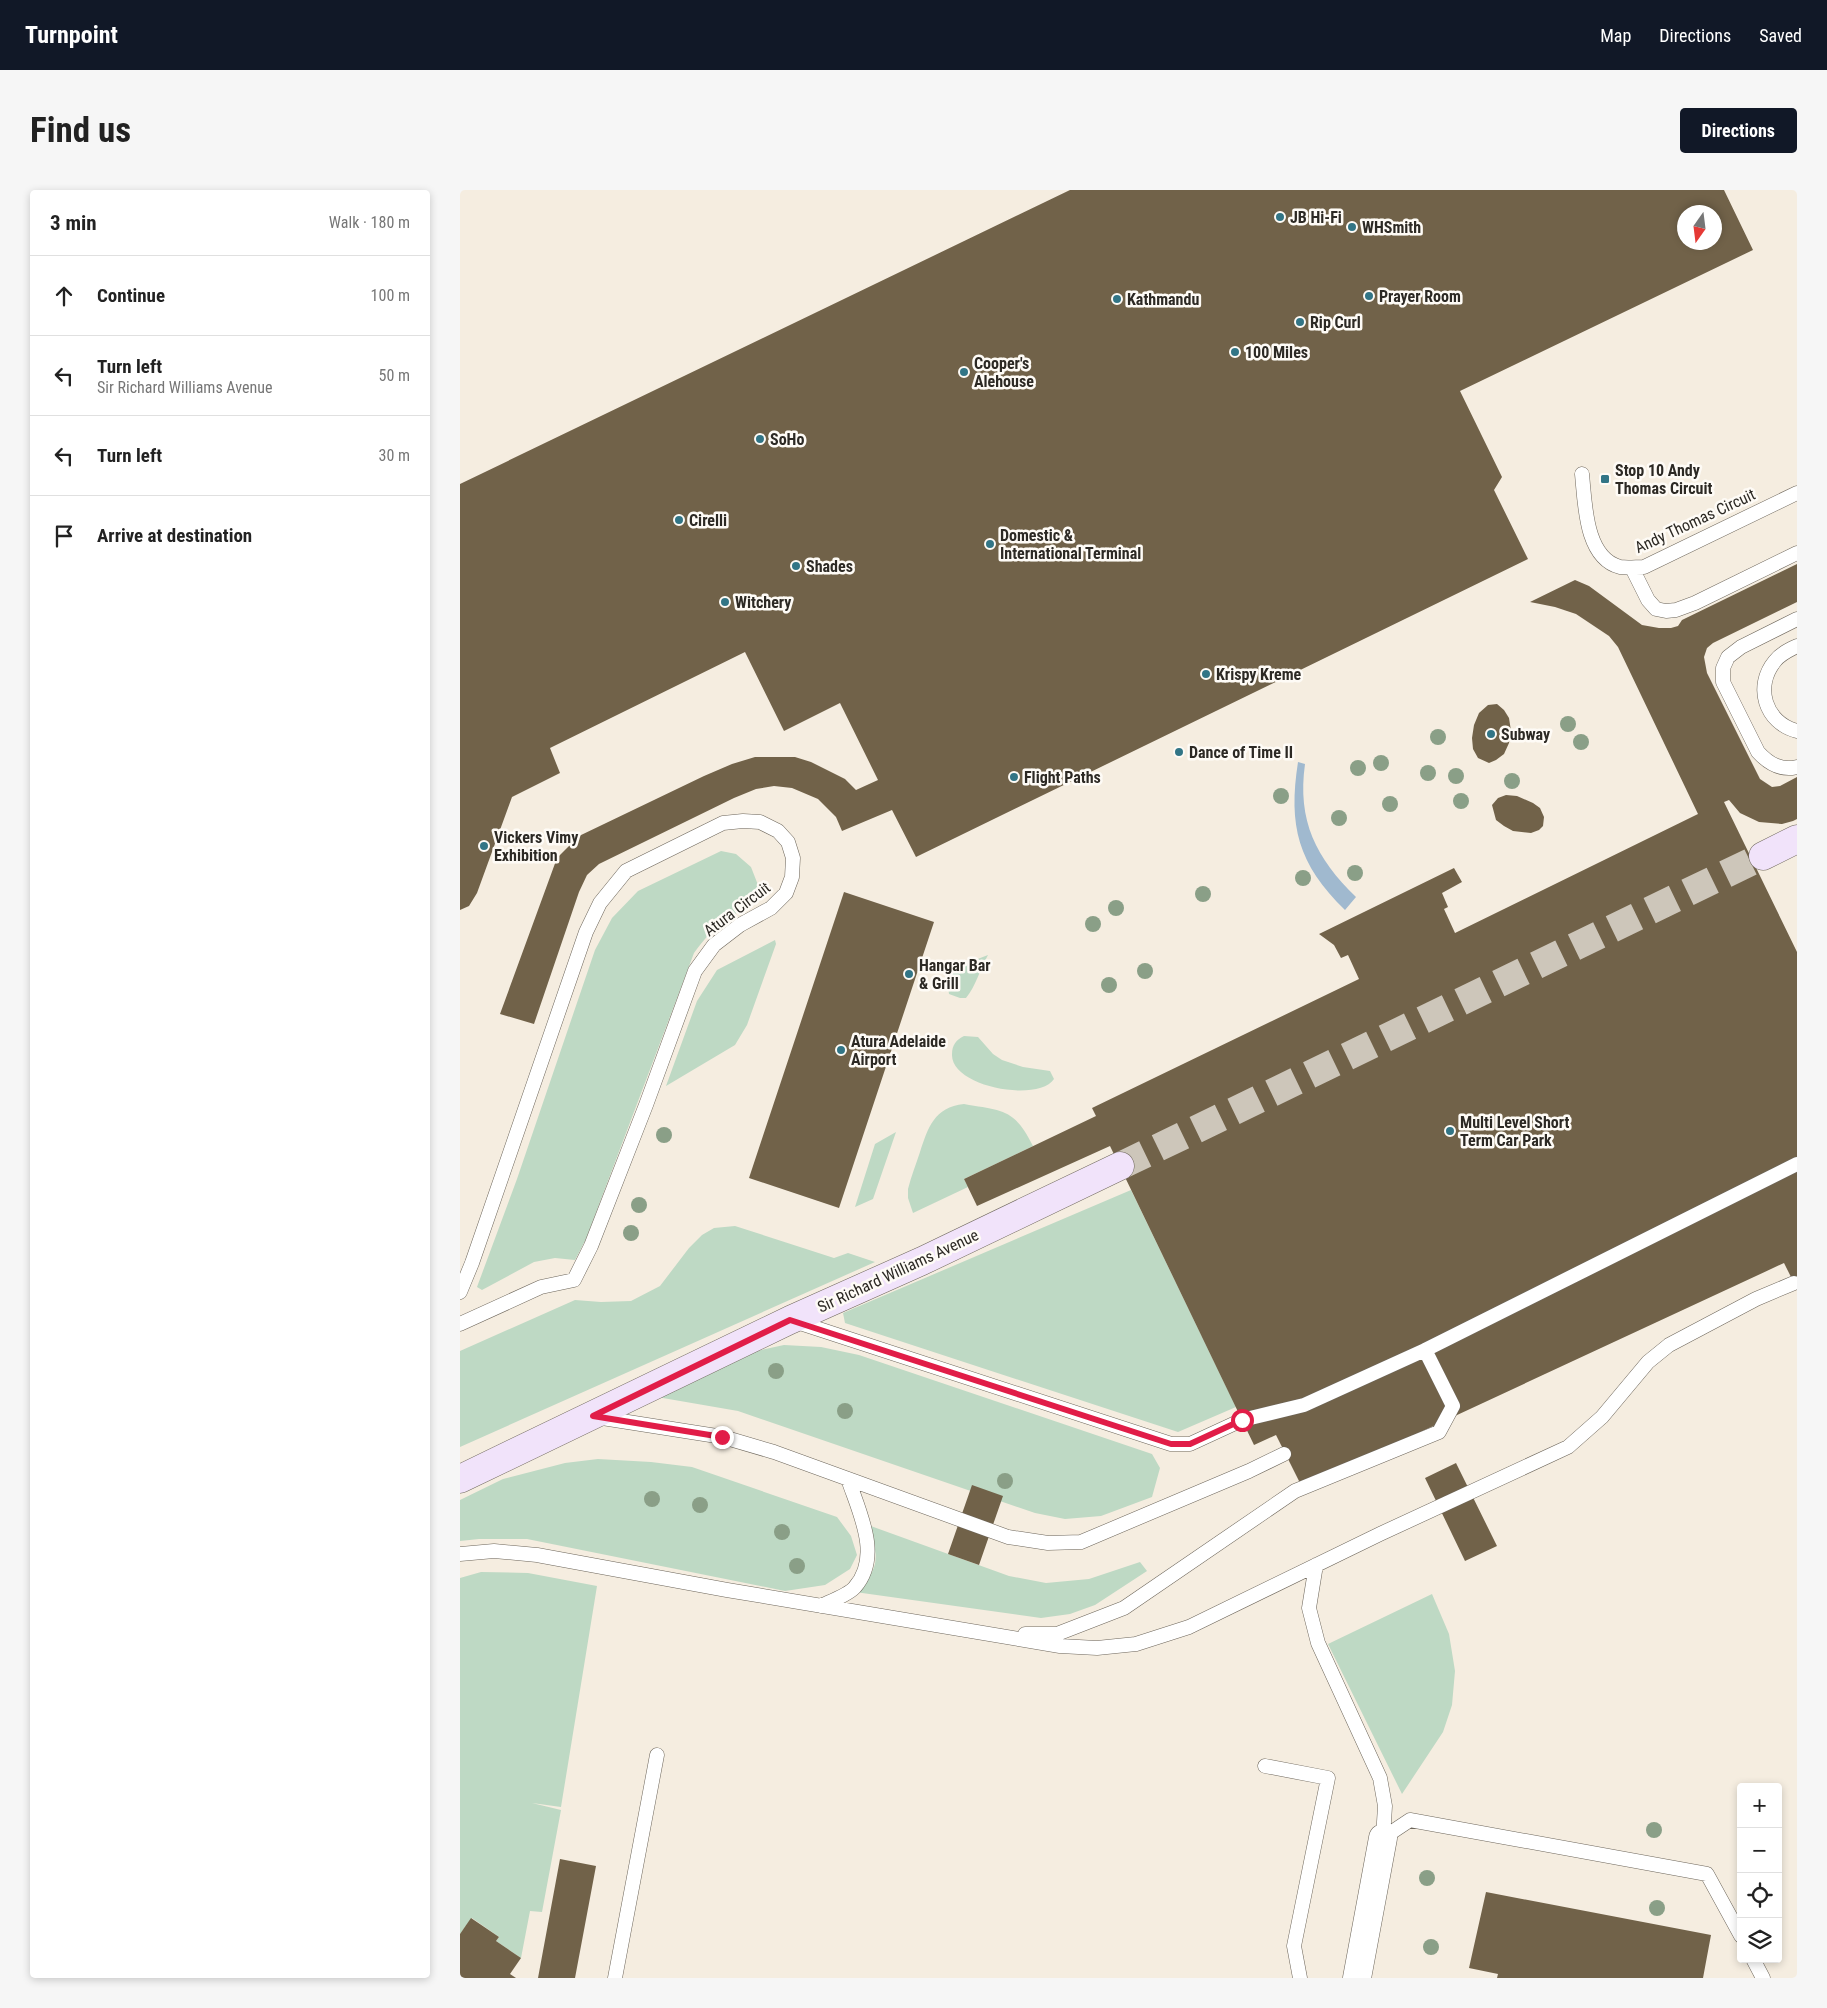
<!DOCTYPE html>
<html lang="en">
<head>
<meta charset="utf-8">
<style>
  :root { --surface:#fff; --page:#f6f6f6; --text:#222; --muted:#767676; --line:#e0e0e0; --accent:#111827 }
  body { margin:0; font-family:"Roboto Condensed",sans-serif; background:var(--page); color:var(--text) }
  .controls { position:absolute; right:15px; bottom:15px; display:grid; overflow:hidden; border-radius:5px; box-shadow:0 2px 8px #0003 }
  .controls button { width:45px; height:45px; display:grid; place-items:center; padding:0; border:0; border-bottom:1px solid var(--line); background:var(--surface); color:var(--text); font:25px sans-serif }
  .compass { position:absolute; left:1217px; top:15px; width:45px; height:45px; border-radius:50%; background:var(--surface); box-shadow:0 2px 8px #0003; rotate:194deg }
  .stop { position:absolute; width:15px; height:15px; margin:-11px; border:4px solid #e11d48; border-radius:50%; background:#fff }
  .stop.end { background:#e11d48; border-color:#fff; box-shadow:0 1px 5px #0008 }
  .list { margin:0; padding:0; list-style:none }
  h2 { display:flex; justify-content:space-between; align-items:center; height:65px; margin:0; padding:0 20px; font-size:21px }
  h2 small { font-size:16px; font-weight:400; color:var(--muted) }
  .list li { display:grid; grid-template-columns:32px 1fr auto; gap:15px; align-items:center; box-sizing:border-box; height:80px; padding:0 20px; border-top:1px solid var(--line) }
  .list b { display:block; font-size:19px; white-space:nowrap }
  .list p { margin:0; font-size:16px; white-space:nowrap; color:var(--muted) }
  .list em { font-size:16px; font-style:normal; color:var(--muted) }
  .icon { flex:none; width:28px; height:28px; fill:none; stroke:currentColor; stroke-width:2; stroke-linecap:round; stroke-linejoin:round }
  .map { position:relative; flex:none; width:1337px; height:1788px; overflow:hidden; border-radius:5px }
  header { display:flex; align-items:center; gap:30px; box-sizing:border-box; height:70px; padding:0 25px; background:var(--accent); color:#fff }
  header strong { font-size:24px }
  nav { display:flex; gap:28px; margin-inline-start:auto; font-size:18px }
  .intro { display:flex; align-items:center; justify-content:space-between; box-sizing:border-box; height:120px; padding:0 30px }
  h1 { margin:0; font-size:35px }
  .button { padding:12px 22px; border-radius:5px; background:var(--accent); color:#fff; font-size:18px; font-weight:700 }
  main { display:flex; gap:30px; padding:0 30px }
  aside { flex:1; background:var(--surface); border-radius:5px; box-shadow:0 2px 8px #0003 }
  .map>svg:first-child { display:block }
</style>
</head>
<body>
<header>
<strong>Turnpoint</strong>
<nav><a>Map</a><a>Directions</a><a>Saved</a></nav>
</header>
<div class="intro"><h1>Find us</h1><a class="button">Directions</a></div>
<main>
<aside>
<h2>3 min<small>Walk · 180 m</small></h2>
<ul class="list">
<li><svg class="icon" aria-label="ahead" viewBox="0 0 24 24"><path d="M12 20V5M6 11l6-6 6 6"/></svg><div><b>Continue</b></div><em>100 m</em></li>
<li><svg class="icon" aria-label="left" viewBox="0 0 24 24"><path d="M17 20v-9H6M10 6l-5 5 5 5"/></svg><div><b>Turn left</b><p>Sir Richard Williams Avenue</p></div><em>50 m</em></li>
<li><svg class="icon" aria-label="left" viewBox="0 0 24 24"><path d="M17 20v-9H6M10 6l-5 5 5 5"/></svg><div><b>Turn left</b></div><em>30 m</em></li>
<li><svg class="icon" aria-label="arrive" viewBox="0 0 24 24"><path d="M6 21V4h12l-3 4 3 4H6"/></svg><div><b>Arrive at destination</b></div></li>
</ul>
</aside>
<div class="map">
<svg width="1337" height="1788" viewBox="0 0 1337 1788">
  <rect width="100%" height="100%" fill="#f5ede0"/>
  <path fill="#bed9c4" d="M261,661L276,664L291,677L298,695L292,716C260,730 254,737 234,763L126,1049L115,1070L95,1068L74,1072L22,1100L17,1097L57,989L135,760L152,728L178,701Z
    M315,750L316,754L287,835L275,855L206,896L237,811L257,780Z
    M528,765C520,779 516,796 506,808H500L489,804L487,789L502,775Z
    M504,846L518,847L533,864L542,870L563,877L590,881L594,889C578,913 490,897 492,864C492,855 496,850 504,846Z
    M504,914C543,921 554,918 573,956L504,989L508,997L453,1023L448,1008V999C451,987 456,974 460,962C468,938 474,917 504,914Z
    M436,942L413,1009L395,1017L415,954Z
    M671,1000L776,1217L718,1242L385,1133L383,1123Z
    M275,1036L374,1068L388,1063L415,1072L0,1257V1161L115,1110L141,1112L171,1111L200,1096L229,1058L242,1045L254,1038Z
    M324,1155L361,1157L399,1165L692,1264L700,1278L692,1307L641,1326L605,1329L575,1323L278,1221L197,1207L292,1162Z
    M138,1269L191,1272L232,1277L377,1327L391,1346L397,1365L390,1379L365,1395L325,1401L67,1349H19L0,1351V1310L43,1289L105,1273Z
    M408,1335L549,1386L586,1393L629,1389L680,1372L687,1381L635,1415L610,1424L581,1428L395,1402C421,1378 419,1367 408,1335Z
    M21,1382L68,1383L137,1396L101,1617L72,1613L101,1620L82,1722L70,1721L61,1768L36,1751L39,1747L12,1728L0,1744V1388Z
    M972,1404L989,1444L995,1481L992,1515L983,1542L942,1604L868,1454Z"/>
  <path fill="#a0b9cf" d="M838,572L845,574C837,631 856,668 896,707L885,720C838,674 828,636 838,572Z"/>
  <path fill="#716249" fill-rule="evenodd" d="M610,0H1264L1293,60L1000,201L1042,287L1034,300L1068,369L456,667L432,620L382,641L376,627L358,609L332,598L314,596L296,599L274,608L139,674L127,685L119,702L74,834L40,824L97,668L119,646L244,586L272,574L295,567H335L351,572L385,589L396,600L418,590L380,513L324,541L285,462L90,558L100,583L52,607L17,703L9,716L0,720V294ZM1224,22H1254V52H1224Z
    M1337,374V412L1253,453L1247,458L1244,467L1247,483L1300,589L1312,597L1320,596L1337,587V629L1333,631L1322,634L1299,632L1280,623L1269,610L1264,612L1337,762V1099L1324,1073L842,1297L816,1245L794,1255L650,956L517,1016L504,989L636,926L632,918L899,789L888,765L881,768L874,755L859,744L994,678L1002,692L982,703L988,717L984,719L995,743L1238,624L1158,457L1149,446L1116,424L1095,417L1070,412L1115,390L1129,396L1182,435L1199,438H1211L1218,436L1222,430Z
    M1037,514L1044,520L1049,528L1051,541L1049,553L1044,564L1036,570L1029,573L1018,568L1013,559L1012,548L1014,535L1019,523L1028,515Z
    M1046,605L1057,606L1073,613L1080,618L1084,627L1083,636L1079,640L1071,643L1053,641L1044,636L1036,630L1032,615L1038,608Z
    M384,702L474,732L379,1018L289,988Z
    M996,1273L1037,1356L1005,1371L965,1288Z
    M512,1295L543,1306L519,1375L488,1364Z
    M100,1669L136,1676L115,1788H78Z
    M1026,1702L1251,1745L1243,1788H1037L1038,1784L1009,1778Z
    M11,1728L39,1747L36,1751L61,1768L50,1784L56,1788H0V1744Z"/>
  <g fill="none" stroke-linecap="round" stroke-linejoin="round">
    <path stroke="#cdc6ba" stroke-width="28" stroke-dasharray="28 14" stroke-linecap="butt" d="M660,976L1303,666"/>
    <g stroke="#6d665b" stroke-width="15">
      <path id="lane" d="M1122,284C1125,313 1125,368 1160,377C1168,378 1176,377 1184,377L1337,303
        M1172,378L1188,410L1196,419L1206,421L1216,420L1235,413L1337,363
        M1337,429L1281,457L1268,467L1263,478V492L1298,562C1309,574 1321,581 1337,577
        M1337,456C1329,460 1320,464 1315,471C1294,496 1305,533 1337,541
        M0,1102L12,1073L126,742L140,713L166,681L263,633L283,631L300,632L318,641L328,652L333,668L332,687L326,703L311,718L280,735L254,755L235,781L186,915L131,1056L114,1090L81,1097L0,1134
        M331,1130L711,1254H730L782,1230L844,1215L965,1160L1337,974
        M136,1227L263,1247L314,1262L548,1347L588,1353L621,1352L789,1281L824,1264
        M0,1364L34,1361L77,1365L267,1400L600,1456L637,1458L676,1454L729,1437L920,1344L1108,1257L1142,1227L1188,1172L1209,1155L1296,1109L1334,1093
        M856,1375L849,1418L858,1453L920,1588L925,1616L923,1648
        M361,1416C369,1412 390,1404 395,1397C422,1366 399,1322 388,1289
        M565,1444H597L664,1418L835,1301L979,1242L993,1216L965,1160
        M805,1576L868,1588L834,1756L840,1788
        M923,1648L950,1630L1247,1684L1281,1746
        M1293,1769L1303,1788
        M155,1788L197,1565"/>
    </g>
    <g stroke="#6d665b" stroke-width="29">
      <path id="street" d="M897,1788L923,1648"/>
    </g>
    <g stroke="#6d665b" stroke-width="29">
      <path id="secondary" d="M1303,666L1337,649
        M0,1289L330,1130L462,1071L660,976"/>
    </g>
    <use href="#lane" stroke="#fff" stroke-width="14"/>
    <use href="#street" stroke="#fff" stroke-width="28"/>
    <use href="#secondary" stroke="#f1e3fa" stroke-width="28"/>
  </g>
  <g fill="#8a9f87">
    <circle cx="1108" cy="534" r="8"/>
    <circle cx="978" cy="547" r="8"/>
    <circle cx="1121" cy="552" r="8"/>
    <circle cx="921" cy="573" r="8"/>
    <circle cx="898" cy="578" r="8"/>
    <circle cx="968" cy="583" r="8"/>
    <circle cx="996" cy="586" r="8"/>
    <circle cx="1052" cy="591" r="8"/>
    <circle cx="821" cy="606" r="8"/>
    <circle cx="1001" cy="611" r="8"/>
    <circle cx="930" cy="614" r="8"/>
    <circle cx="879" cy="628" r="8"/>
    <circle cx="895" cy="683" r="8"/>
    <circle cx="843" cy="688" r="8"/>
    <circle cx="743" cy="704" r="8"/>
    <circle cx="656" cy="718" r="8"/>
    <circle cx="633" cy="734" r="8"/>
    <circle cx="685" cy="781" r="8"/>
    <circle cx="649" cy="795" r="8"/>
    <circle cx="204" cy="945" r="8"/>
    <circle cx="179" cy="1015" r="8"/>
    <circle cx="171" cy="1043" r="8"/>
    <circle cx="316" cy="1181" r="8"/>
    <circle cx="385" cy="1221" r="8"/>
    <circle cx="545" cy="1291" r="8"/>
    <circle cx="192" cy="1309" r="8"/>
    <circle cx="240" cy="1315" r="8"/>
    <circle cx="322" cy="1342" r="8"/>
    <circle cx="337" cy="1376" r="8"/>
    <circle cx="1194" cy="1640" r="8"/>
    <circle cx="967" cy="1688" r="8"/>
    <circle cx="1197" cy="1718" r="8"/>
    <circle cx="971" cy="1757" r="8"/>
  </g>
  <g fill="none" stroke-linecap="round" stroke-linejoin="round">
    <path stroke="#e11d48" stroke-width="6" d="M262,1247L133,1226L330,1130L711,1254H730L782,1230"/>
  </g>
  <g fill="#327586" stroke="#fefbf6" stroke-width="2">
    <circle cx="820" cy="27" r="5"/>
    <circle cx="892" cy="37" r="5"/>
    <circle cx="909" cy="106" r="5"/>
    <circle cx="657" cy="109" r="5"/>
    <circle cx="840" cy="132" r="5"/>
    <circle cx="775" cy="162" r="5"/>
    <circle cx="504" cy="182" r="5"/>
    <circle cx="300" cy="249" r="5"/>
    <rect x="1140" y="284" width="10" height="10" rx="2.5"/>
    <circle cx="219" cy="330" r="5"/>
    <circle cx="530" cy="354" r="5"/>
    <circle cx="336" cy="376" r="5"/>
    <circle cx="265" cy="412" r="5"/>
    <circle cx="746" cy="484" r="5"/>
    <circle cx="1031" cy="544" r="5"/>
    <circle cx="719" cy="562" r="5"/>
    <circle cx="554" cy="587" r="5"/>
    <circle cx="24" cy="656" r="5"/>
    <circle cx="449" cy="784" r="5"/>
    <circle cx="381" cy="860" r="5"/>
    <circle cx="990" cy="941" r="5"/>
  </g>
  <g text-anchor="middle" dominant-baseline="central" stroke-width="5" stroke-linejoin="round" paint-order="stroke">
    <g font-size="16" font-weight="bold" fill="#2c2924" stroke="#fefbf6" text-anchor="start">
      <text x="830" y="27">JB Hi-Fi</text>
      <text x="902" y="37">WHSmith</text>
      <text x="919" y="106">Prayer Room</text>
      <text x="667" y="109">Kathmandu</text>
      <text x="850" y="132">Rip Curl</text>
      <text x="785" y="162">100 Miles</text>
      <text x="514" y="173">Cooper's<tspan x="514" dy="18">Alehouse</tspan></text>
      <text x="310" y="249">SoHo</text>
      <text x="1155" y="280">Stop 10 Andy<tspan x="1155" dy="18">Thomas Circuit</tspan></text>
      <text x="229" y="330">Cirelli</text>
      <text x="540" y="345">Domestic &amp;<tspan x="540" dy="18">International Terminal</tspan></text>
      <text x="346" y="376">Shades</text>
      <text x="275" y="412">Witchery</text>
      <text x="756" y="484">Krispy Kreme</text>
      <text x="1041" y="544">Subway</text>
      <text x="729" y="562">Dance of Time II</text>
      <text x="564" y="587">Flight Paths</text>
      <text x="34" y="647">Vickers Vimy<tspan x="34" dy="18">Exhibition</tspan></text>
      <text x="459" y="775">Hangar Bar<tspan x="459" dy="18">&amp; Grill</tspan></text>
      <text x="391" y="851">Atura Adelaide<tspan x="391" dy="18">Airport</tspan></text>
      <text x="1000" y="932">Multi Level Short<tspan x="1000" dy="18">Term Car Park</tspan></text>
    </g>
    <g font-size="16" fill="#2c2924" stroke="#fefbf6">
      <text transform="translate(1235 331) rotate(-25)">Andy Thomas Circuit</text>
      <text transform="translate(277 719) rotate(-37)">Atura Circuit</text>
      <text transform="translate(438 1081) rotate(-25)">Sir Richard Williams Avenue</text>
    </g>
  </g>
</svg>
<div class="controls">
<button>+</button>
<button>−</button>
<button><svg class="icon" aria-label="locate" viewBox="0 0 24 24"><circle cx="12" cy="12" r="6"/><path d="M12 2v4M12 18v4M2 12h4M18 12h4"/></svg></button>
<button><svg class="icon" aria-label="layers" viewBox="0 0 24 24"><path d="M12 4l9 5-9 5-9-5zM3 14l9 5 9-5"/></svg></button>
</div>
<svg class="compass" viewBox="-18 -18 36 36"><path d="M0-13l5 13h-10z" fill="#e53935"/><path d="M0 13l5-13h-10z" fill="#767676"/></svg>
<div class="stop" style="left:782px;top:1230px"></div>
<div class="stop end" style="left:262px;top:1247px"></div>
</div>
</main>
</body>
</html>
